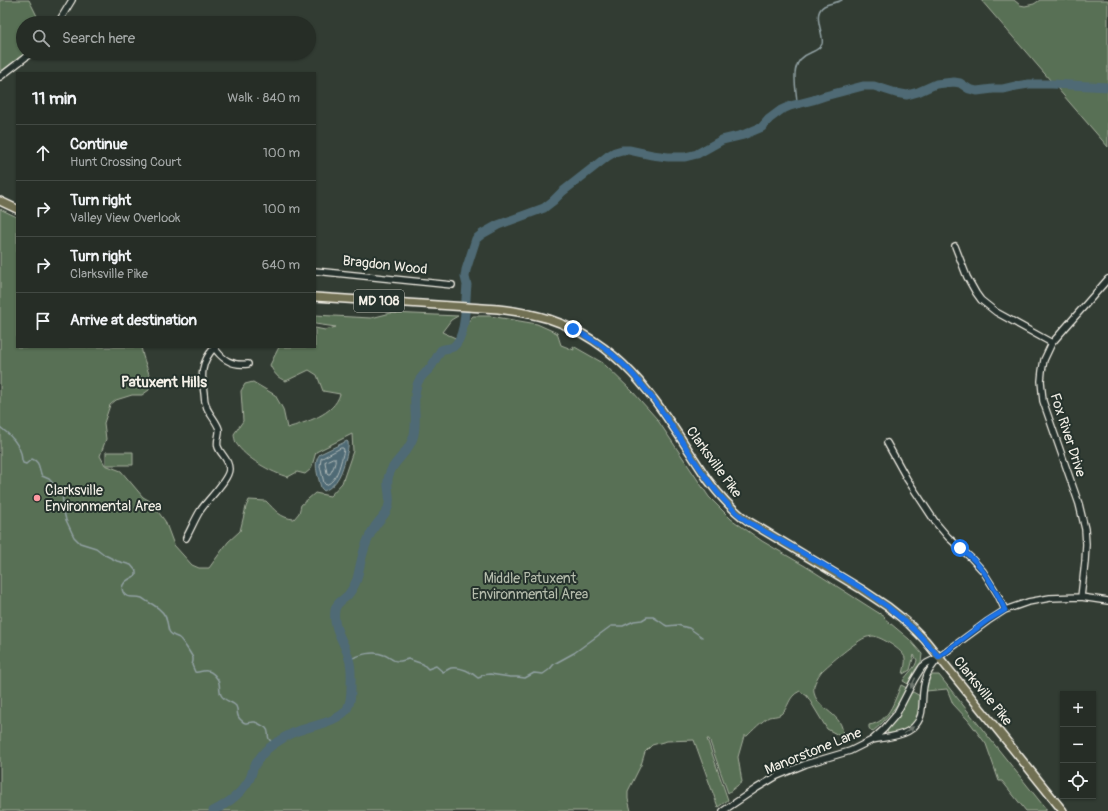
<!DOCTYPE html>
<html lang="en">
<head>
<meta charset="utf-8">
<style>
  :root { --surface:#262d26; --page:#323932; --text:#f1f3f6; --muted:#a4a8a7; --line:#424943 }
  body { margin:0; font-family:Pangolin,sans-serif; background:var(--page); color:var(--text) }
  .controls { position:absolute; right:12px; bottom:12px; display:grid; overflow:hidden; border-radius:0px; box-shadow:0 1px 3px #0004 }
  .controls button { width:36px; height:36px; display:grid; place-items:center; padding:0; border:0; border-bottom:1px solid var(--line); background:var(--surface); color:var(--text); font:20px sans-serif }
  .stop { position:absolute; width:12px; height:12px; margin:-9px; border:3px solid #1a73e8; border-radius:50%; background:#fff }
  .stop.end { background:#1a73e8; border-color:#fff; box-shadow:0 1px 4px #0008 }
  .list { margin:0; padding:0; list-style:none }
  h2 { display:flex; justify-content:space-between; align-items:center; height:52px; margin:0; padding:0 16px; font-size:17px }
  h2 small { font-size:13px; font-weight:400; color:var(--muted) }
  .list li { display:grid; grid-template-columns:26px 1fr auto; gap:12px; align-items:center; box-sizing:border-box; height:56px; padding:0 16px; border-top:1px solid var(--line) }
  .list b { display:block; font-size:15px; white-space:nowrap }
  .list p { margin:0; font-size:13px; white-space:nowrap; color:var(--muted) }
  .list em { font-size:13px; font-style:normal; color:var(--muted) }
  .icon { flex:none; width:22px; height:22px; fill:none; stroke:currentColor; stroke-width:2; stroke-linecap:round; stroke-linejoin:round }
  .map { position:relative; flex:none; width:1108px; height:811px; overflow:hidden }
  .search { position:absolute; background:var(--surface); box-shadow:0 1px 3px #0004; left:16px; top:16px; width:300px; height:44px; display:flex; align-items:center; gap:10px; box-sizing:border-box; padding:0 14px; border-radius:22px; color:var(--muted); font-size:15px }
  .panel { position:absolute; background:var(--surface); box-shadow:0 1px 3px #0004; left:16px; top:72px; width:300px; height:276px; border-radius:0px }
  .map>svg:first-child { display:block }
</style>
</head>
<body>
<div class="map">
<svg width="1108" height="811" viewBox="0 0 1108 811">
  <rect width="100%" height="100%" fill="#323c33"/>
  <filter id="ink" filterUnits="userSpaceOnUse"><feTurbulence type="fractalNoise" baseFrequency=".025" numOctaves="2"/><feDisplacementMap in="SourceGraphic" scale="8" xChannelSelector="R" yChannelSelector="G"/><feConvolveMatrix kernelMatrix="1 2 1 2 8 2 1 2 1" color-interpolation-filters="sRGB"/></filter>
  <g filter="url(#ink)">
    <path fill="#586f54" stroke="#a6b09e" d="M0,0H29L38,18L42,23H23V53H25L0,72Z
      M981,0H1014L1020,5L1025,6L1034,4L1040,0H1108V147Z
      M0,209L17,217V347H141L143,356L149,374V390L142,395H132L116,400L110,405L104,423L106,439L100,456L105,465L121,471L143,497L150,501L165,521L174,545L192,565L199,568H209L228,542L240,531L246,507L249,500L266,501C275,510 280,518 294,519L299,513L301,505L315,493L330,496L342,483L353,451L352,434L316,452L311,469L305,474L297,472L288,477C272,473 245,458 236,443C235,440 234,437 234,434L243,421L241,391L245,384L253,382L275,395L283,409L287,428C306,422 334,415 340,394L323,391L317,375L309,370L286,381C277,378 274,373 270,365L279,347H315V328L325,330L336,327L315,324V315L371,318L391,313L458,316L451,320L442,332L460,340L466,324L473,316H490L537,324L557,333L561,345L574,350L573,346L603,363L633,392L657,419L709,497L731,519L762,541L805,566L885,617L884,618L909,639L922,654L921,662L915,670L908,684L903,681C907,673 916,668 917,660L914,655L910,670L903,674C904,669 906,662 905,658C903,650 881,637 873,636C872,636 868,637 867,637C857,640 829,664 821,672C818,676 815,682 814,686C811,707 838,711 842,728C843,730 842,734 842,737L827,729L807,696L800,691C787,697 790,707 781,714C777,717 772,716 769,717C763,720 752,731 747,736H744L738,757L742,782L728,793L709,739H707L728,800L718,807L694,740L667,741L652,745L645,752L641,765L628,791V799L631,811H0Z
      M106,452H133V465H106Z
      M931,675H939L1046,809V811H1026L1002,781H999L986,744L968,720L953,704L947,689L926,691L928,681Z
      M901,685L907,688C898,705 887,720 872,732L869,728V725C889,722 894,702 901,685Z
      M913,692L920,696C920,701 920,707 919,712C916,727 901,734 888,734L887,729L901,712L911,693Z"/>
    <path fill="#4f6b75" stroke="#91a1a3" d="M347,441L348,442C349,447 347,452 346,457C342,471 338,485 324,491L321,488C319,478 312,463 320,454Z"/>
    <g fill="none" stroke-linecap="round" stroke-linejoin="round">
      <path stroke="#b2bbba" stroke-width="1" d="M341,448H343L344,450C341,461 338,481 326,485L324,483L320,466L321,459Z
        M333,458H335C336,463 333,469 330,474H328L327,473L325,462Z"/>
      <path stroke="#91a1a3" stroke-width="1.5" d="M797,105C797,86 787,62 810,53C814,51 820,49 822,44C825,35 811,14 824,6C829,3 836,3 842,0
        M0,427C8,433 18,443 21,453C22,456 21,459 23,463L26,464L32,459C41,462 38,469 42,476L49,479L62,493L64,512L66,520L74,537L80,543L96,548L105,555L117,561L131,565L136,571V575C131,579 119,582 123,592C126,600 135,595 142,598C144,599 149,603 152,604C159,608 166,614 167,622C168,625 168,629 169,631C171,636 176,636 179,638C182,640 191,654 193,658V661L192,665L195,672C199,673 202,670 207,671C212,671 218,678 219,683C220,687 219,692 221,695C225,702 232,701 236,706C239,712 235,715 241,720C246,726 249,721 255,722C258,723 263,726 266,728C270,732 267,735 269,739C270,740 273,744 273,744
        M350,659C360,655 373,650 384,655C386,655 389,658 390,658C396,663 402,661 408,659L423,664L428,669L436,666L443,672C446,671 448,669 451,668C461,667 471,672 478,678L481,677L482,675L490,674L510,677H517L525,678L534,673L543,674L550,669L554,664L574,653L611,626H623L634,621L642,620L647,617H653L658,620L665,625L667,626L677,625L689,628L702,637"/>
      <path stroke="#4f6b75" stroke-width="9" d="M213,811C227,804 241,794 249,780C251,777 252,772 253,769C258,758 265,750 274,744C281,739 288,735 295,732C309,726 339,722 347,709C351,702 351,694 351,686C351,677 352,667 349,659C345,642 332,629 335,610C336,603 343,600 348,595C352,590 355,585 357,579C361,562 364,543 374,528C378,521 385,516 388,508C393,495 383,485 391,470C397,459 409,451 413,438C419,421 411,402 417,385C419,377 425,374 430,368C434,363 437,356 441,350C445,348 449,349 453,347C467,337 465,301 467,285L465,277L466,270L476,239L482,234L498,225L544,208L553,201L562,192L608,156L615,152L622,150H629L652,155L668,157H685L697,154L722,140L743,135L762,127L769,119L781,110L790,106L813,100L825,96L863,86H874L896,93L907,95L918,92L936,84L954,82L960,83L969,89L977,91L993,89H1003L1016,86L1029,84H1052L1108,87"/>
      <g stroke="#f4f1e8" stroke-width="8">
        <path id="minor" d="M58,23L72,0
          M0,77L31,53
          M955,246L967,277L976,293L981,300L996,312L1052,343
          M315,271L452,285
          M214,347C222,360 232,366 248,364
          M887,443L907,479L936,523L948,537L971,558L983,571L998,595L1005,610
          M186,538C191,529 195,519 200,511C207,500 229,480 229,469C229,459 221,455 218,447C216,441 220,435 219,429C217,422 210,415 207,408C205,403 204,398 204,393C201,375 201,362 214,348
          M1081,597L1085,562L1086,544L1085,529L1079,504L1043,401L1041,381L1042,371L1044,360L1052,343L1108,279
          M872,740C893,736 920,736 922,708C923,698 922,688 926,678C928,670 935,664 939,657
          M723,811L757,788L777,776L806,764L850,751L872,740L884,729L896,715L914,680L922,667L927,663L939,657L988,621L1005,610L1028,602L1050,598L1081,597L1108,601"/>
      </g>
      <g stroke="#f4f1e8" stroke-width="10">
        <path id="major" d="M0,201L17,209
          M315,297L498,309C515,311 532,314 549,319C630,346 664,414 708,480C720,496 732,510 748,521L861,589L888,607L907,622L925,640L1063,811"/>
      </g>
      <use href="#minor" stroke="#26332d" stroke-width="5.5"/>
      <use href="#major" stroke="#716f52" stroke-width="7"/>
    </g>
    <defs><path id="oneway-solid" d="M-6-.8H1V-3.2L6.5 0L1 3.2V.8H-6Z"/></defs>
    <g fill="#6e766e">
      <use href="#oneway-solid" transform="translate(913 683) rotate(115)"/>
      <use href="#oneway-solid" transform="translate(909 730) rotate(-35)"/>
    </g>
  </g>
  <g fill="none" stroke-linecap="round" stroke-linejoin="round" filter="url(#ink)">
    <path stroke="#1a73e8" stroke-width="5" d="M573,329C587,336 600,344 612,354C644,381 666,417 689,452C707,479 721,502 748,522L822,564L861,588L888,607L916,631L939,657L988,620L1005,610C998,595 990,579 979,566C974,559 967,554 960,548"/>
  </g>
  <circle fill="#ff9aa2" stroke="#26332d" stroke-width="1.5" cx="37" cy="498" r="4"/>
  <g text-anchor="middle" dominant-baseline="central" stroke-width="4" stroke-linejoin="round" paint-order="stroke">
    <rect fill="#26332d" stroke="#b6b8b0" stroke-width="1" x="354" y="290" width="50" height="22" rx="3"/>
    <g font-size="13" font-weight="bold" fill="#f4f1e8">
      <text x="379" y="301">MD 108</text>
    </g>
    <g font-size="14" fill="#f4f1e8" stroke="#26332d">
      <text transform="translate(385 265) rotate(6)">Bragdon Wood</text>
      <text transform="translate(1068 435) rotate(72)">Fox River Drive</text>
      <text transform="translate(714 462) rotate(54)">Clarksville Pike</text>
      <text transform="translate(983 691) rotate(51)">Clarksville Pike</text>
      <text transform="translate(813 751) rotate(-22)">Manorstone Lane</text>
    </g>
    <g font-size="14" fill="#f4f1e8" stroke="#26332d" text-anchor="start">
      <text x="45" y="490">Clarksville<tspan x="45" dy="16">Environmental Area</tspan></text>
    </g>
    <g font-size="14" fill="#b6bdad" stroke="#26332d">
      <text x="530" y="578">Middle Patuxent<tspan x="530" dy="16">Environmental Area</tspan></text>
    </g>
    <g font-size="15" font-weight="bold" fill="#f4f1e8" stroke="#26332d">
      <text x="164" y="382">Patuxent Hills</text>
    </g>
  </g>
</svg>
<div class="controls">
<button>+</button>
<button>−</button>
<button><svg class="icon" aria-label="locate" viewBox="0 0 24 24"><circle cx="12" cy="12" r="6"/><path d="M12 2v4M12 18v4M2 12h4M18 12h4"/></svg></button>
</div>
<div class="stop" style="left:960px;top:548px"></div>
<div class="stop end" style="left:573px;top:329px"></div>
<div class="search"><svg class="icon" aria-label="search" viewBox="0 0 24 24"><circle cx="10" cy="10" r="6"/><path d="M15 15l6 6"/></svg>Search here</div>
<section class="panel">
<h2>11 min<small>Walk · 840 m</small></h2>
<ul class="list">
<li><svg class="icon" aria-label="ahead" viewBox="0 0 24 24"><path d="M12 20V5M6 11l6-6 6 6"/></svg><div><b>Continue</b><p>Hunt Crossing Court</p></div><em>100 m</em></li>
<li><svg class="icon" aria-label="right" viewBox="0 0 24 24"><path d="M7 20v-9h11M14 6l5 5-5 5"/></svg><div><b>Turn right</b><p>Valley View Overlook</p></div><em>100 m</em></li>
<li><svg class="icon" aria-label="right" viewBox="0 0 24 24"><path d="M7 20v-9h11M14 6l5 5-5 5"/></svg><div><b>Turn right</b><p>Clarksville Pike</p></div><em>640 m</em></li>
<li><svg class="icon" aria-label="arrive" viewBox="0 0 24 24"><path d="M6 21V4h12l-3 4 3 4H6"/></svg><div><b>Arrive at destination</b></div></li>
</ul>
</section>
</div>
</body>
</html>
